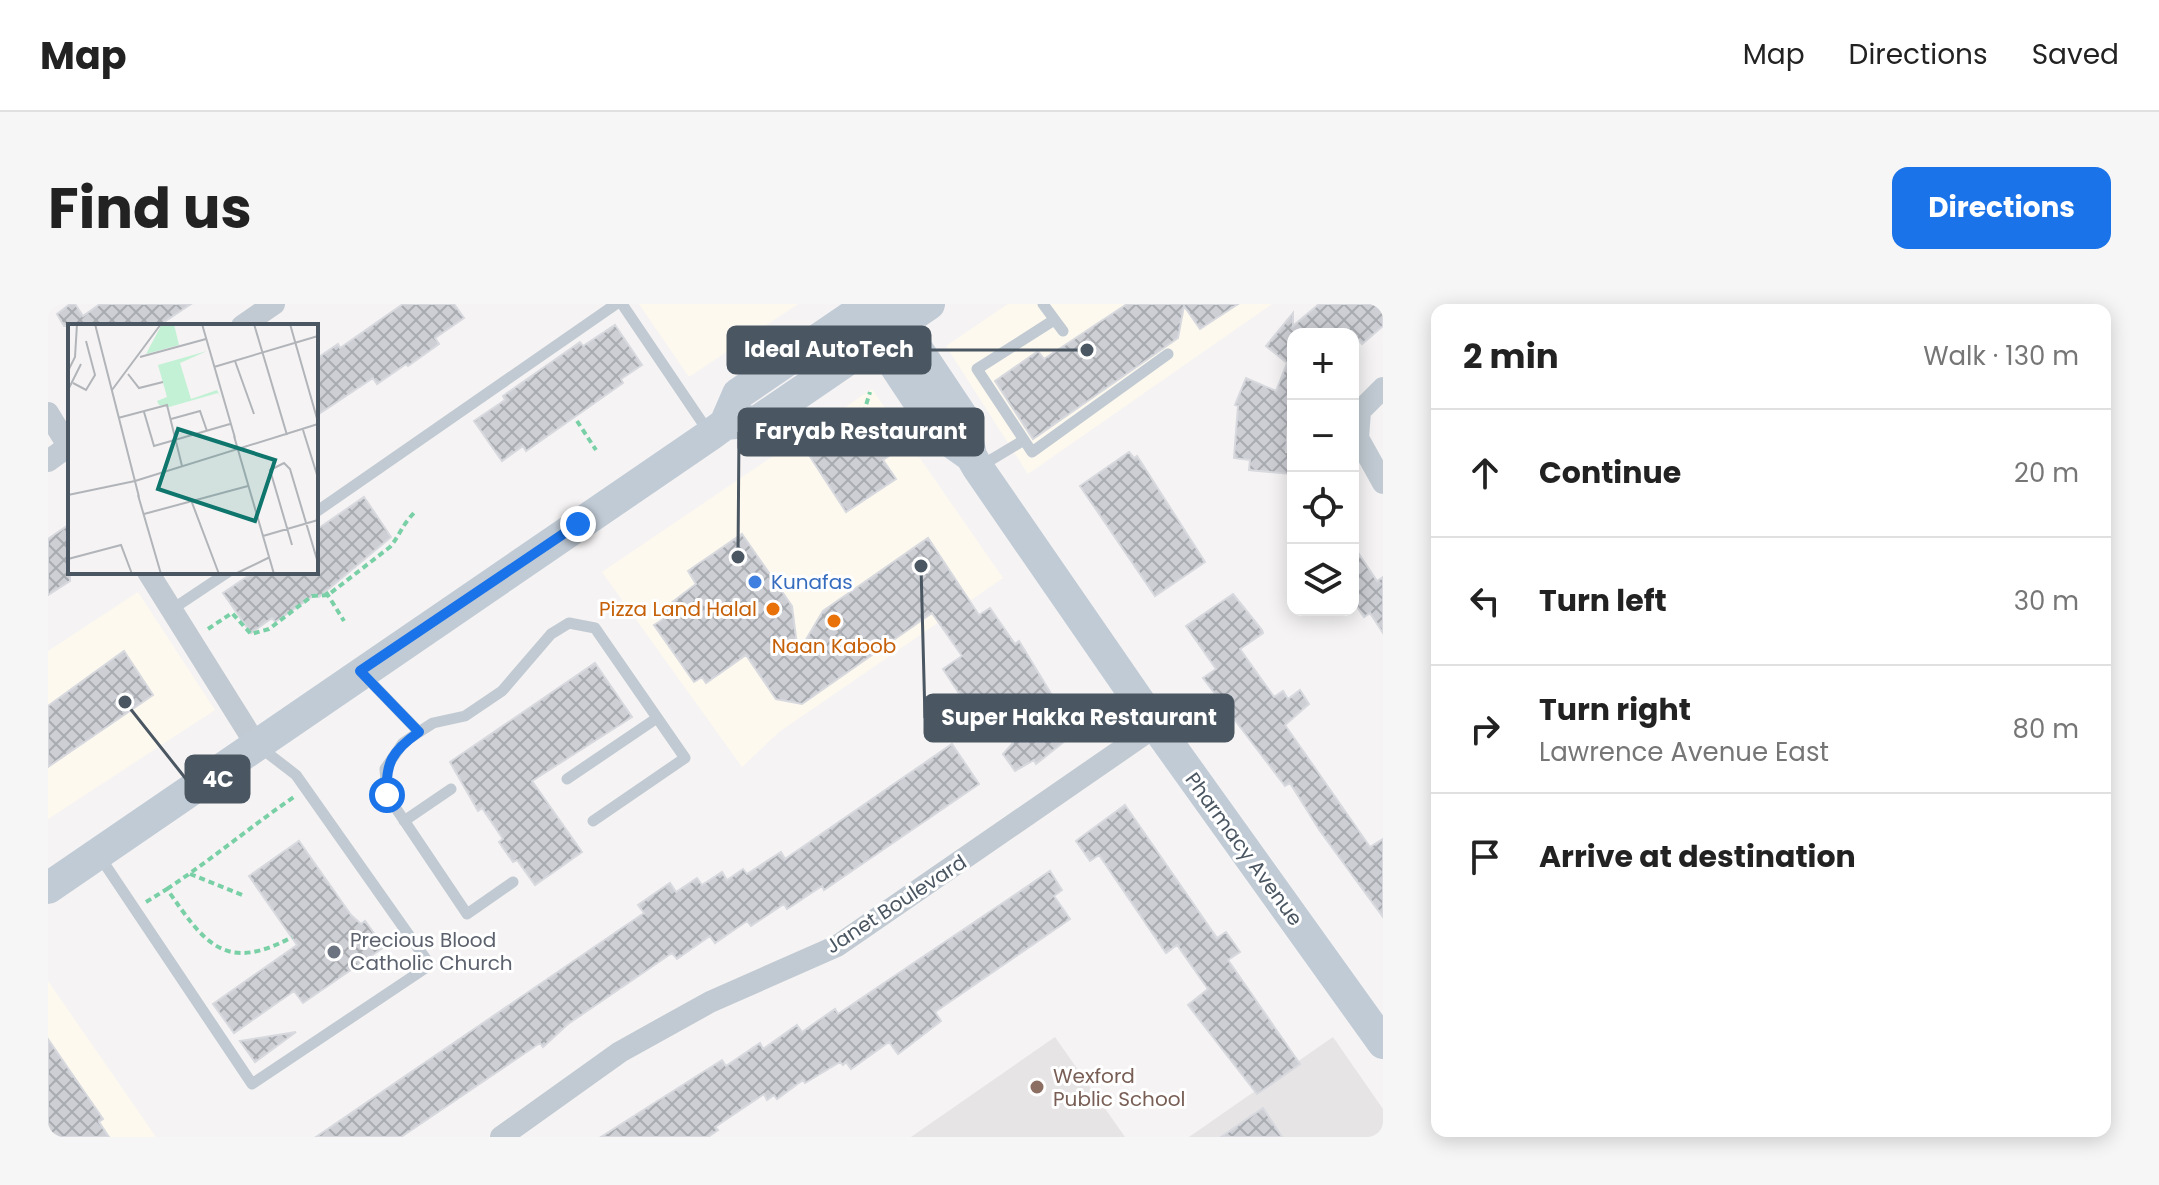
<!DOCTYPE html>
<html lang="en">
<head>
<meta charset="utf-8">
<style>
  :root { --surface:#fff; --page:#f6f6f6; --text:#222; --muted:#767676; --line:#e0e0e0; --accent:#1a73e8 }
  body { margin:0; font-family:Poppins,sans-serif; background:var(--page); color:var(--text) }
  .controls { position:absolute; right:24px; top:24px; display:grid; overflow:hidden; border-radius:16px; box-shadow:0 4px 20px #0003 }
  .controls button { width:72px; height:72px; display:grid; place-items:center; padding:0; border:0; border-bottom:2px solid var(--line); background:var(--surface); color:var(--text); font:40px sans-serif }
  .stop { position:absolute; width:24px; height:24px; margin:-18px; border:6px solid #1a73e8; border-radius:50%; background:#fff }
  .stop.end { background:#1a73e8; border-color:#fff; box-shadow:0 2px 8px #0008 }
  .list { margin:0; padding:0; list-style:none }
  h2 { display:flex; justify-content:space-between; align-items:center; height:104px; margin:0; padding:0 32px; font-size:34px }
  h2 small { font-size:26px; font-weight:400; color:var(--muted) }
  .list li { display:grid; grid-template-columns:52px 1fr auto; gap:24px; align-items:center; box-sizing:border-box; height:128px; padding:0 32px; border-top:2px solid var(--line) }
  .list b { display:block; font-size:30px; white-space:nowrap }
  .list p { margin:0; font-size:26px; white-space:nowrap; color:var(--muted) }
  .list em { font-size:26px; font-style:normal; color:var(--muted) }
  .icon { flex:none; width:44px; height:44px; fill:none; stroke:currentColor; stroke-width:2; stroke-linecap:round; stroke-linejoin:round }
  .map { position:relative; flex:none; width:1335px; height:833px; overflow:hidden; border-radius:16px }
  header { display:flex; align-items:center; gap:48px; box-sizing:border-box; height:112px; padding:0 40px; background:var(--surface); border-bottom:2px solid var(--line) }
  header strong { font-size:38px }
  nav { display:flex; gap:44px; margin-inline-start:auto; font-size:28px }
  .intro { display:flex; align-items:center; justify-content:space-between; box-sizing:border-box; height:192px; padding:0 48px }
  h1 { margin:0; font-size:56px }
  .button { padding:20px 36px; border-radius:16px; background:var(--accent); color:#fff; font-size:28px; font-weight:700 }
  main { display:flex; gap:48px; padding:0 48px }
  aside { flex:1; background:var(--surface); border-radius:16px; box-shadow:0 4px 20px #0003 }
  .map>svg:first-child { display:block }
</style>
</head>
<body>
<header>
<strong>Map</strong>
<nav><a>Map</a><a>Directions</a><a>Saved</a></nav>
</header>
<div class="intro"><h1>Find us</h1><a class="button">Directions</a></div>
<main>
<div class="map">
<svg width="1335" height="833" viewBox="0 0 1335 833">
  <defs>
    <pattern id="building-cross-hatch" width="8" height="8" patternUnits="userSpaceOnUse" patternTransform="scale(2)"><rect width="8" height="8" fill="#cdcfd5"/><path d="M0 0l8 8M0 8l8-8" fill="none" stroke="#a8abb0"/></pattern>
  </defs>
  <rect width="100%" height="100%" fill="#f5f3f3"/>
  <path fill="#fdf9ef" d="M591,0H750L641,73Z
    M960,0H1224L980,170L898,42Z
    M824,85L955,274L731,428L694,463L554,268Z
    M90,288L167,406L0,515V347Z
    M0,677L108,833H0Z"/>
  <path fill="#e6e4e5" d="M1007,733L1077,833H863Z
    M1285,733L1335,805V833H1141Z"/>
  <path fill="url(#building-cross-hatch)" stroke="#d7d9de" stroke-width="2" d="M22,0H27L35,12L52,0H143L110,22H16L9,10Z
    M355,0H406L416,14L387,34L391,40L360,62L358,60L329,80L325,74L268,112V55L290,40L292,44Z
    M1079,0H1190L1152,25L1136,2L1130,34L985,135L947,77L990,47L996,55Z
    M1271,0H1335V22L1314,40L1305,30H1245V105L1241,104L1238,148H1244L1242,170L1201,166L1202,156L1186,154L1190,102L1187,101L1198,74L1228,87L1239,59L1218,42L1245,9V22Z
    M567,21L594,61L573,75L575,79L478,147L475,142L454,157L426,117L457,96L455,92L532,38L535,42Z
    M813,116L837,127L850,146L835,156L848,175L798,208L761,151Z
    M1081,148L1086,154L1089,152L1157,258L1107,292L1032,182Z
    M316,193L343,233L271,293L268,290L227,318L224,314L203,329L175,289L206,268H268V226Z
    M22,220V277L0,291V235Z
    M694,230L744,302L750,349L775,307L880,234L931,311L942,304L967,340L971,337L1027,429L988,460L986,456L967,467L955,450L965,439L940,403L926,412L895,365L914,352L884,309L754,400L728,395L698,351L658,379L654,373L646,378L606,321L614,316L610,309L648,280L640,267Z
    M1305,241L1329,277L1335,273V329L1322,309L1316,313L1305,297Z
    M1185,290L1214,326L1215,329L1192,345L1226,393L1235,387L1240,395L1252,386L1261,400L1237,421L1322,543L1335,535V613L1272,527L1242,479L1237,482L1155,374L1168,365L1138,322Z
    M76,347L105,391L0,463V402Z
    M547,359L584,413L484,477L534,548L487,581L469,556L465,558L451,538L455,535L434,504L430,507L402,458Z
    M904,440L931,480L776,586L774,582L739,605L736,600L703,622L699,617L667,639L662,632L629,655L624,649L520,720L495,743L492,739L353,833H268L596,609L590,601L622,579L628,588L649,574L654,581L674,568L679,576L695,565L699,570L733,548L737,555Z
    M1077,501L1169,634L1178,628L1192,648L1180,656L1252,760L1209,790L1140,701L1160,685L1129,641L1118,649L1051,551L1042,557L1028,537Z
    M251,537L303,611L313,620L317,617L336,643L255,699L246,687L186,729L165,700L249,641L201,572Z
    M1002,567L1014,586L1006,592L1022,615L887,708L893,717L850,750L841,738L803,765L798,758L795,761L792,758L757,779L755,776L729,795L726,791L719,796L716,790L667,823L670,826L660,833H553L674,756L678,762L712,739L715,745L749,721L754,728L787,705L790,710Z
    M248,728L207,758L192,737Z
    M0,735L55,815L51,818L61,833H0Z
    M1215,804L1234,833H1173Z"/>
  <g fill="none" stroke-linecap="round" stroke-linejoin="round">
    <path stroke="#7ad0a6" stroke-width="4" stroke-dasharray="6 4" stroke-linecap="butt" d="M816,108L838,125L852,143
      M529,117L548,146
      M751,132L759,144L816,108L822,88
      M278,288L296,317
      M160,325L184,309L203,330L221,325L264,292L280,291L342,243C352,231 354,221 366,209
      M142,570L197,592
      M119,585C163,556 202,523 246,493
      M98,598L119,585C156,638 176,670 244,633"/>
    <path stroke="#c1cad2" stroke-width="11" d="M574,0L662,130
      M995,0L1015,27
      M1006,16L929,65L984,148L1120,50
      M931,163L976,136
      M268,208L568,0
      M123,306L180,268
      M316,371L371,428
      M519,475L609,414
      M356,517L403,485
      M52,553L204,780L382,661L248,471L213,444
      M465,578L419,610L339,491L337,465L355,439L371,428L385,419L417,412L454,387L503,330L521,319L547,324L637,454L545,517"/>
    <path stroke="#c1cad2" stroke-width="22" d="M194,22L226,0
      M1335,84L1312,107L1310,134L1335,179
      M0,109L22,145
      M0,157L22,141
      M100,268L207,439
      M453,833L572,748L662,698L789,642L1108,422"/>
    <path stroke="#c1cbd6" stroke-width="32" d="M839,0L915,114L923,152L930,164L1108,422L1335,739
      M820,21L893,131L923,152
      M677,120L710,117L881,0
      M0,584L662,131L677,120L690,90L822,0"/>
  </g>
  <g fill="none" stroke-linecap="round" stroke-linejoin="round">
    <path stroke="#1a73e8" stroke-width="10" d="M339,491C337,459 344,447 371,428L312,367L530,220"/>
  </g>
  <circle fill="#3f7fe0" stroke="#fff" stroke-width="3" cx="707" cy="278" r="8"/>
  <g fill="#e8710a" stroke="#fff" stroke-width="3">
    <circle cx="725" cy="305" r="8"/>
    <circle cx="786" cy="317" r="8"/>
  </g>
  <circle fill="#6b7280" stroke="#fff" stroke-width="3" cx="286" cy="648" r="8"/>
  <circle fill="#8d6e63" stroke="#fff" stroke-width="3" cx="989" cy="783" r="8"/>
  <g text-anchor="middle" dominant-baseline="central" stroke-width="6" stroke-linejoin="round" paint-order="stroke">
    <g font-size="20" fill="#366cbe" stroke="#fff" text-anchor="start">
      <text x="723" y="278">Kunafas</text>
    </g>
    <g font-size="20" fill="#c56008" stroke="#fff" text-anchor="end">
      <text x="709" y="305">Pizza Land Halal</text>
      <text x="786" y="342" text-anchor="middle">Naan Kabob</text>
    </g>
    <g font-size="20" fill="#4a5661" stroke="#fff">
      <text transform="translate(1196 545) rotate(54)">Pharmacy Avenue</text>
      <text transform="translate(848 600) rotate(-33)">Janet Boulevard</text>
    </g>
    <g font-size="20" fill="#5b616d" stroke="#fff" text-anchor="start">
      <text x="302" y="636">Precious Blood<tspan x="302" dy="23">Catholic Church</tspan></text>
    </g>
    <g font-size="20" fill="#785e54" stroke="#fff" text-anchor="start">
      <text x="1005" y="772">Wexford<tspan x="1005" dy="23">Public School</tspan></text>
    </g>
  </g>
  <g transform="translate(20 20)">
    <rect width="250" height="250" fill="#f5f3f3"/>
    <path d="M139,27L112,39L123,75L149,66L153,74L150,69L101,83L91,81L89,77L99,73L90,41Z" fill="#c3f1d5"/>
    <path d="M94,0H106L111,21L78,30Z" fill="#c3f1d5"/>
    <path fill="none" stroke="#b1b4b9" stroke-width="2" d="M27,0L71,173M134,0L167,114M186,0L219,111M222,0L250,98M72,33L138,15M167,37L186,90M146,43L250,12M0,47L7,33L9,0M60,50L71,64L95,58M5,59L18,66L27,51L18,17M0,66L13,40M44,66L93,0M76,88L86,122L162,100M50,94L99,81L114,142M103,95L132,87L139,107M235,106L250,154M166,112L206,250M0,171L67,157L250,100M70,171L93,250M123,176L151,250M76,190L180,162M195,212L250,196M224,221L202,146L216,139L222,145L250,239M0,235L53,221L64,250M167,250L202,233"/>
    <path fill="#0f766e" fill-opacity="0.15" stroke="#0f766e" stroke-width="4" d="M110,105L207,136L187,197L90,165Z"/>
    <rect width="250" height="250" fill="none" stroke="#4a5661" stroke-width="4"/>
  </g>
  <path fill="none" stroke="#4a5661" stroke-width="3" d="M1039 46L882 46M690 253L691 128M873 262L877 414M77 398L138 475"/>
  <g fill="#4a5661" stroke="#fff" stroke-width="3">
    <circle cx="1039" cy="46" r="8"/>
    <circle cx="690" cy="253" r="8"/>
    <circle cx="873" cy="262" r="8"/>
    <circle cx="77" cy="398" r="8"/>
  </g>
  <g fill="#4a5661" stroke="#4a5661" stroke-width="3">
    <rect x="680" y="23" width="202" height="46" rx="8"/>
    <rect x="691" y="105" width="244" height="46" rx="8"/>
    <rect x="877" y="391" width="308" height="46" rx="8"/>
    <rect x="138" y="452" width="63" height="46" rx="8"/>
  </g>
  <g font-size="22" text-anchor="middle" font-weight="bold" fill="#fff">
    <text x="781" y="53">Ideal AutoTech</text>
    <text x="813" y="135">Faryab Restaurant</text>
    <text x="1031" y="421">Super Hakka Restaurant</text>
    <text x="170" y="483">4C</text>
  </g>
</svg>
<div class="controls">
<button>+</button>
<button>−</button>
<button><svg class="icon" aria-label="locate" viewBox="0 0 24 24"><circle cx="12" cy="12" r="6"/><path d="M12 2v4M12 18v4M2 12h4M18 12h4"/></svg></button>
<button><svg class="icon" aria-label="layers" viewBox="0 0 24 24"><path d="M12 4l9 5-9 5-9-5zM3 14l9 5 9-5"/></svg></button>
</div>
<div class="stop" style="left:339px;top:491px"></div>
<div class="stop end" style="left:530px;top:220px"></div>
</div>
<aside>
<h2>2 min<small>Walk · 130 m</small></h2>
<ul class="list">
<li><svg class="icon" aria-label="ahead" viewBox="0 0 24 24"><path d="M12 20V5M6 11l6-6 6 6"/></svg><div><b>Continue</b></div><em>20 m</em></li>
<li><svg class="icon" aria-label="left" viewBox="0 0 24 24"><path d="M17 20v-9H6M10 6l-5 5 5 5"/></svg><div><b>Turn left</b></div><em>30 m</em></li>
<li><svg class="icon" aria-label="right" viewBox="0 0 24 24"><path d="M7 20v-9h11M14 6l5 5-5 5"/></svg><div><b>Turn right</b><p>Lawrence Avenue East</p></div><em>80 m</em></li>
<li><svg class="icon" aria-label="arrive" viewBox="0 0 24 24"><path d="M6 21V4h12l-3 4 3 4H6"/></svg><div><b>Arrive at destination</b></div></li>
</ul>
</aside>
</main>
</body>
</html>
